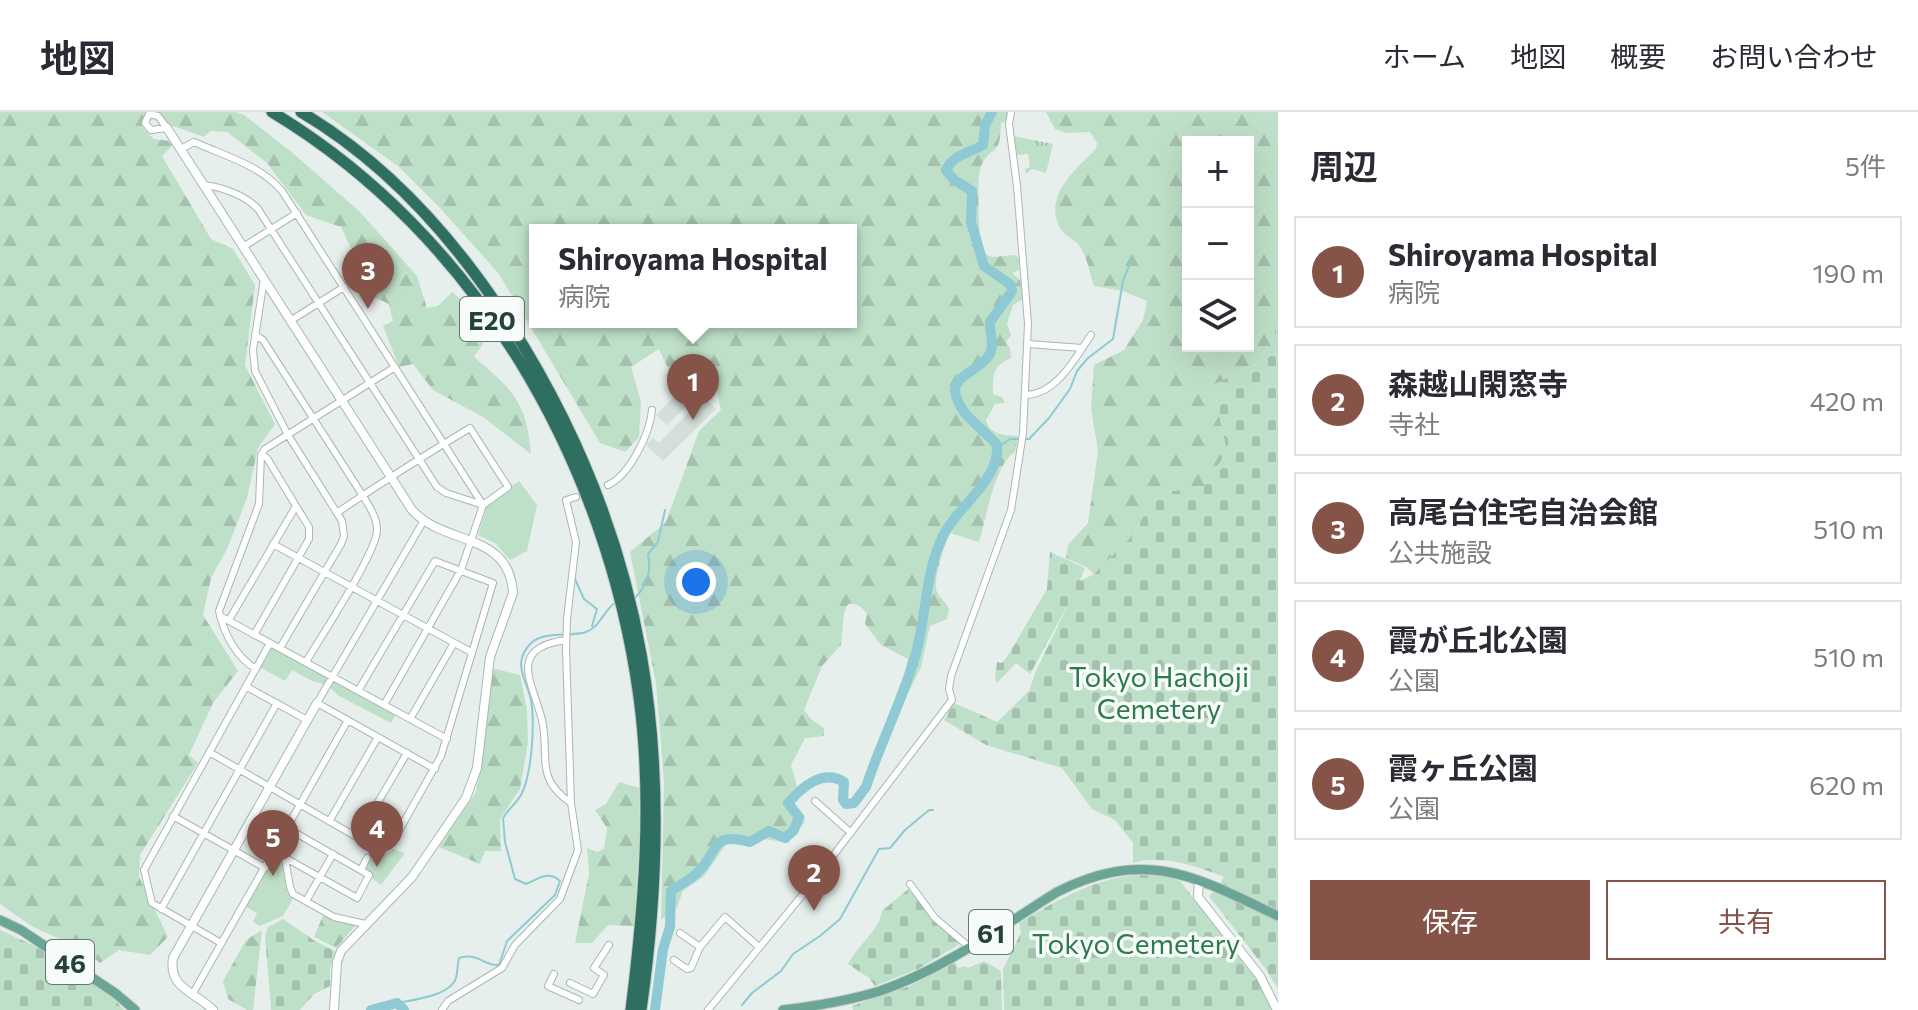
<!DOCTYPE html>
<html lang="ja">
<head>
<meta charset="utf-8">
<style>
  :root { --surface:#fff; --page:#f2f2f3; --text:#2b2b33; --muted:#7c7c81; --line:#e1e1e2; --accent:#855347 }
  body { margin:0; font-family:Commissioner,"Noto Sans JP",sans-serif; background:var(--page); color:var(--text) }
  .controls { position:absolute; right:24px; top:24px; display:grid; overflow:hidden; border-radius:0px; box-shadow:0 8px 32px #0002 }
  .controls button { width:72px; height:72px; display:grid; place-items:center; padding:0; border:0; border-bottom:2px solid var(--line); background:var(--surface); color:var(--text); font:40px sans-serif }
  .you { position:absolute; left:696px; top:470px; width:28px; height:28px; margin:-20px; border:6px solid #fff; border-radius:50%; background:#1a73e8; box-shadow:0 0 0 12px #1a73e833 }
  .badge { display:grid; place-items:center; width:52px; height:52px; border-radius:50%; background:var(--accent); color:#fff; font-size:26px; font-weight:700 }
  .pin { position:absolute; translate:-50% -66px; filter:drop-shadow(0 2px 4px #0008) }
  .pin::after { content:''; position:absolute; top:42px; width:28px; height:24px; background:inherit; clip-path:polygon(0 0,100% 0,50% 100%) }
  .popup { position:absolute; left:529px; top:112px; width:328px; height:104px; box-sizing:border-box; display:grid; place-content:center; border-radius:0px; background:var(--surface); filter:drop-shadow(0 2px 6px #0005); font-size:26px; white-space:nowrap; color:var(--muted) }
  .popup b { font-size:30px; color:var(--text) }
  .popup::after { content:''; position:absolute; left:50%; top:100%; margin-left:-16px; border:16px solid transparent; border-top-color:var(--surface) }
  .list { margin:0; padding:0; list-style:none }
  h2 { display:flex; justify-content:space-between; align-items:center; height:104px; margin:0; padding:0 32px; font-size:34px }
  h2 small { font-size:26px; font-weight:400; color:var(--muted) }
  .list li { display:grid; grid-template-columns:52px 1fr auto; gap:24px; align-items:center; box-sizing:border-box; height:112px; margin:0 16px 16px; padding:0 16px; border:2px solid var(--line); border-radius:0px }
  .list b { display:block; font-size:30px; white-space:nowrap }
  .list p { margin:0; font-size:26px; white-space:nowrap; color:var(--muted) }
  .list em { font-size:26px; font-style:normal; color:var(--muted) }
  .actions { display:flex; gap:16px; padding:24px 32px }
  .actions a { flex:1; padding:18px 0; border:2px solid var(--accent); border-radius:0px; text-align:center; font-size:28px; color:var(--accent) }
  .actions .main { background:var(--accent); color:#fff }
  .icon { flex:none; width:44px; height:44px; fill:none; stroke:currentColor; stroke-width:2; stroke-linecap:round; stroke-linejoin:round }
  .map { position:relative; flex:none; width:1278px; height:898px; overflow:hidden }
  header { display:flex; align-items:center; gap:48px; box-sizing:border-box; height:112px; padding:0 40px; background:var(--surface); border-bottom:2px solid var(--line) }
  header strong { font-size:38px }
  nav { display:flex; gap:44px; margin-inline-start:auto; font-size:28px }
  main { display:flex }
  aside { flex:1; background:var(--surface) }
  .map>svg:first-child { display:block }
</style>
</head>
<body>
<header>
<strong>地図</strong>
<nav><a>ホーム</a><a>地図</a><a>概要</a><a>お問い合わせ</a></nav>
</header>
<main>
<div class="map">
<svg width="1278" height="898" viewBox="0 0 1278 898">
  <defs>
    <pattern id="grass-tufts" width="24" height="20" patternUnits="userSpaceOnUse" patternTransform="scale(2)"><rect width="24" height="20" fill="#bfe0c8"/><path d="M3 7l-1-3M5 7V3M7 7l1-3M15 17l-1-3M17 17v-4M19 17l1-3" fill="none" stroke="#a4c1ad"/></pattern>
    <pattern id="forest-firs" width="22" height="20" patternUnits="userSpaceOnUse" patternTransform="scale(2)"><rect width="22" height="20" fill="#bfe0c8"/><path d="M5 1l3.5 6h-7zM16 11l3.5 6h-7z" fill="#a4c1ad"/></pattern>
    <pattern id="cemetery-stones" width="16" height="16" patternUnits="userSpaceOnUse" patternTransform="scale(2)"><rect width="16" height="16" fill="#bfe0c8"/><path d="M2 7V4a2 2 0 0 1 4 0v3zM10 15v-3a2 2 0 0 1 4 0v3z" fill="#a4c1ad"/></pattern>
  </defs>
  <rect width="100%" height="100%" fill="#e6efeb"/>
  <path fill="#d4dfda" d="M685,274L695,285L691,289L695,293L701,287L704,290L707,288L716,297L663,349L646,333L653,326L659,331L693,296L689,292L667,313L656,303Z"/>
  <path fill="url(#grass-tufts)" d="M1014,24L1053,32L1046,61L1032,57L1026,62L1025,57L1030,55L1028,42L1017,43Z"/>
  <path fill="url(#forest-firs)" fill-rule="evenodd" d="M0,0H235L244,3L294,42L360,100L417,164L427,196L438,194L452,180L474,198L490,221L474,245C512,277 527,290 531,342L483,305L433,278L413,252L399,255L383,214L393,209L389,192L365,181L355,145L341,115L306,103L267,51L227,20L210,19L204,25L153,7L142,15L154,27L170,29L173,33L162,44L211,127L233,137L255,173L245,253L275,312L258,336L247,386L227,437L211,466L203,503L238,559L213,591L189,643L198,651L140,743L139,765L168,825L150,843L119,838L100,851L84,838L33,815L0,792Z
    M322,0H1008L1007,9L1001,11C1000,48 992,31 981,54C976,64 979,130 983,142L993,145L1015,143L1019,146V158L1012,161L1020,168L1023,187L1013,193L1007,212L1011,223L1006,230L1010,236L1011,246C992,255 993,262 993,282L1002,285L1005,291L995,292L986,308C990,323 1004,323 1018,324L1015,340C995,351 986,407 979,430L950,421C945,431 932,470 937,480C940,486 946,490 949,497L947,507L930,514L921,555L902,594L900,592L908,547L881,533L865,512L867,502C862,495 857,491 848,492L844,501L841,533L822,554L804,598L811,607L824,616V624L805,626L791,653L797,674L788,684L794,696L805,705L804,711L788,731L765,727L756,730L727,731L704,764L683,779L677,795L661,808L664,670L656,571L630,440L666,410L699,319L721,298L717,279L672,265L659,237L631,255L641,290L639,325L625,340L600,331L499,162L440,96L398,54ZM535,118H851V210H535Z
    M1046,0H1278V209L1268,246L1213,273L1227,340L1203,375L1165,380L1152,390L1131,425L1094,462L1086,455L1066,446L1068,433L1088,411L1098,339L1091,295L1094,253L1124,238L1143,208L1147,189L1123,179L1094,174C1090,162 1088,149 1082,138C1078,128 1065,125 1060,116C1043,83 1076,57 1096,37L1097,31L1090,20L1066,21L1055,17ZM1188,30H1248V234H1188Z
    M491,556L520,563L527,598L528,630L520,677L500,707L501,739H485L480,752L439,735L476,680L484,638Z
    M619,670L639,676V737L634,814L608,813L592,831H575L589,762L587,736L597,740L604,737L607,716L595,698L606,692Z
    M324,801L356,813L336,836L314,825Z
    M262,818L253,898H247L228,887L223,869L246,828Z"/>
  <path fill="url(#cemetery-stones)" d="M1278,209V877L1265,856L1209,784L1217,777L1224,765C1195,754 1163,742 1133,751V731L1115,708L1092,697L1062,656L986,633L944,608L954,591L997,610L1029,579L1036,559L1070,489L1030,562L1016,551L997,571L995,567L997,550L1002,551L1009,542L1047,477L1050,440L1085,456L1080,469L1094,462L1131,425L1152,390L1165,380L1203,375L1227,340L1213,273L1268,246Z
    M1141,763L1171,765L1180,769L1260,872L1271,898H1004L1003,857L1021,821L1019,811C1058,788 1095,765 1141,763Z
    M912,774L935,806L963,830L918,857L875,874L869,866L848,852C857,834 879,819 882,799Z
    M283,807L315,829L335,839L330,857V874L314,882L300,898H271L265,824L268,815Z
    M0,818C43,837 93,862 124,898H0Z
    M984,849L1001,859L1002,898H853L852,894L910,874L955,850L958,856L965,854L968,856Z"/>
  <path fill="#bfe0c8" d="M519,369L537,393L527,439L510,448L495,431L478,423L488,391Z
    M270,531L397,600L391,611L339,584L327,573L312,569L292,558L285,569L258,554Z
    M393,737L405,741L381,773L361,758L372,739L385,742Z
    M273,744L280,746L288,782L294,785L283,804L260,814L253,810L257,801L245,794Z"/>
  <g fill="none" stroke-linecap="round" stroke-linejoin="round">
    <path stroke="#8ec9d4" stroke-width="2" d="M997,336L1010,327H1029L1049,306L1070,277L1077,259L1088,246L1113,227L1123,169L1131,149
      M575,467L584,487L597,497L592,514
      M634,487C647,474 652,460 648,442L658,430L665,398
      M397,891C413,888 450,884 456,866C458,859 457,853 459,846C479,840 483,854 499,853L507,829L555,783L560,769C548,758 539,767 526,772L515,767L505,730L503,706C508,697 518,690 522,681C532,660 535,611 531,588C529,577 521,564 521,552C521,544 526,536 532,530C545,519 571,525 586,520C600,515 604,498 616,490
      M742,893L752,881L781,859L793,842L820,824L840,807L879,737L890,736L905,718L929,698H933"/>
    <path stroke="#8ec9d4" stroke-width="10" d="M371,898L397,891L404,898
      M655,898L663,837L670,815L671,779C679,773 690,768 697,761C720,739 709,719 750,730L769,719L785,726L794,718L799,705L788,691C803,674 823,657 844,670L843,688L846,692L854,691L866,675C880,632 901,591 914,548C927,508 924,460 944,422C959,393 1000,368 997,333C988,322 975,313 965,301C937,263 976,265 990,242C995,233 989,219 990,210L1012,179L1011,173L984,154L971,110L972,79L954,68L946,58C954,42 969,41 983,33L985,13L992,0"/>
    <g stroke="#a8b8b2" stroke-width="8">
      <path id="street" d="M149,2L158,4L167,16L151,18L145,11Z
        M181,37L194,30C225,44 260,53 282,79L483,393L461,458L384,593
        M203,73C222,75 245,83 258,97L437,375L446,381L483,393L508,375L470,316C425,343 381,371 338,400
        M243,135L297,101
        M264,167L253,238L255,259L288,323L342,409L344,424L341,432L280,536
        M290,209L344,175
        M255,223L263,228L363,384C369,394 377,405 377,418C377,440 320,526 306,550
        M1028,232L1082,236
        M1026,283C1057,282 1075,246 1091,223
        M608,373C630,363 650,321 652,298
        M423,410L317,591L435,657
        M273,432L471,540
        M220,504L447,627
        M229,508L296,394L267,346L261,343
        M254,523L309,427V415L296,394
        M566,528C506,536 533,571 542,608C550,644 534,666 571,691
        M256,557C236,545 224,522 219,499L259,392L261,343L265,337L395,255
        M247,575L307,608
        M410,607L454,531
        M209,640L374,735L392,731L441,644L493,471L435,449L358,579
        M815,689L851,721
        M173,704L265,756
        M330,708L378,625
        M358,724L407,641
        M273,739L357,786L369,763L287,716
        M285,746L290,775L293,782L334,805L365,812
        M361,758L367,746
        M910,772L935,806L968,834
        M306,789L333,742
        M161,797L277,591
        M680,821L700,835
        M221,831L152,791L144,758L270,531
        M674,848L687,857L691,856L700,835L725,805L759,835
        M554,862L548,874L579,888
        M570,871L593,882L604,863L594,856L609,833
        M192,883L348,608
        M442,898L448,889L502,856L515,833L560,787L578,738L571,691L566,537L567,507L576,430L566,388L576,385
        M708,898L813,770L952,588L949,577L951,564L1011,398L1023,321L1028,212L1017,74L1009,12L1011,0"/>
    </g>
    <g stroke="#a4bbb3" stroke-width="10">
      <path id="secondary" d="M167,16L412,398C446,435 509,419 513,481L490,545L477,656L466,686L412,765L341,839L337,850L334,898
        M1199,768L1198,785L1260,864L1277,898
        M213,898C196,880 168,877 173,846L317,591"/>
    </g>
    <g stroke="#c2cac8" stroke-width="11">
      <path id="primary" d="M0,808L21,818L115,881L135,898
        M783,898C816,894 848,889 880,879C944,857 1001,815 1057,780C1147,735 1196,765 1278,804"/>
    </g>
    <g stroke="#c2cac8" stroke-width="13">
      <path id="highway" d="M272,0C477,123 607,350 639,585C653,689 644,794 631,898
        M301,0C389,52 456,128 511,214C649,431 677,647 641,898"/>
    </g>
    <use href="#street" stroke="#fff" stroke-width="6"/>
    <use href="#secondary" stroke="#fff" stroke-width="8"/>
    <use href="#primary" stroke="#6aa596" stroke-width="9"/>
    <use href="#highway" stroke="#2f6f62" stroke-width="11"/>
  </g>
  <g text-anchor="middle" dominant-baseline="central" stroke-width="7" stroke-linejoin="round" paint-order="stroke">
    <g fill="#f7fbf9" stroke="#637a73" stroke-width="2">
      <rect x="460" y="185" width="64" height="44" rx="6"/>
      <rect x="969" y="798" width="44" height="44" rx="6"/>
      <rect x="46" y="828" width="48" height="44" rx="6"/>
    </g>
    <g font-size="26" font-weight="bold" fill="#24423a">
      <text x="492" y="207">E20</text>
      <text x="991" y="820">61</text>
      <text x="70" y="850">46</text>
    </g>
    <g font-size="28" fill="#2d7a4b" stroke="#f7fbf9">
      <text x="1159" y="564">Tokyo Hachoji<tspan x="1159" dy="32">Cemetery</tspan></text>
      <text x="1136" y="831">Tokyo Cemetery</text>
    </g>
  </g>
</svg>
<div class="controls">
<button>+</button>
<button>−</button>
<button><svg class="icon" aria-label="layers" viewBox="0 0 24 24"><path d="M12 4l9 5-9 5-9-5zM3 14l9 5 9-5"/></svg></button>
</div>
<div class="you"></div>
<div class="pin badge" style="left:693px;top:308px">1</div>
<div class="popup"><b>Shiroyama Hospital</b>病院</div>
<div class="pin badge" style="left:814px;top:799px">2</div>
<div class="pin badge" style="left:368px;top:197px">3</div>
<div class="pin badge" style="left:377px;top:755px">4</div>
<div class="pin badge" style="left:273px;top:764px">5</div>
</div>
<aside>
<h2>周辺<small>5件</small></h2>
<ul class="list">
<li><span class="badge">1</span><div><b>Shiroyama Hospital</b><p>病院</p></div><em>190 m</em></li>
<li><span class="badge">2</span><div><b>森越山閑窓寺</b><p>寺社</p></div><em>420 m</em></li>
<li><span class="badge">3</span><div><b>高尾台住宅自治会館</b><p>公共施設</p></div><em>510 m</em></li>
<li><span class="badge">4</span><div><b>霞が丘北公園</b><p>公園</p></div><em>510 m</em></li>
<li><span class="badge">5</span><div><b>霞ヶ丘公園</b><p>公園</p></div><em>620 m</em></li>
</ul>
<div class="actions"><a class="main">保存</a><a>共有</a></div>
</aside>
</main>
</body>
</html>
